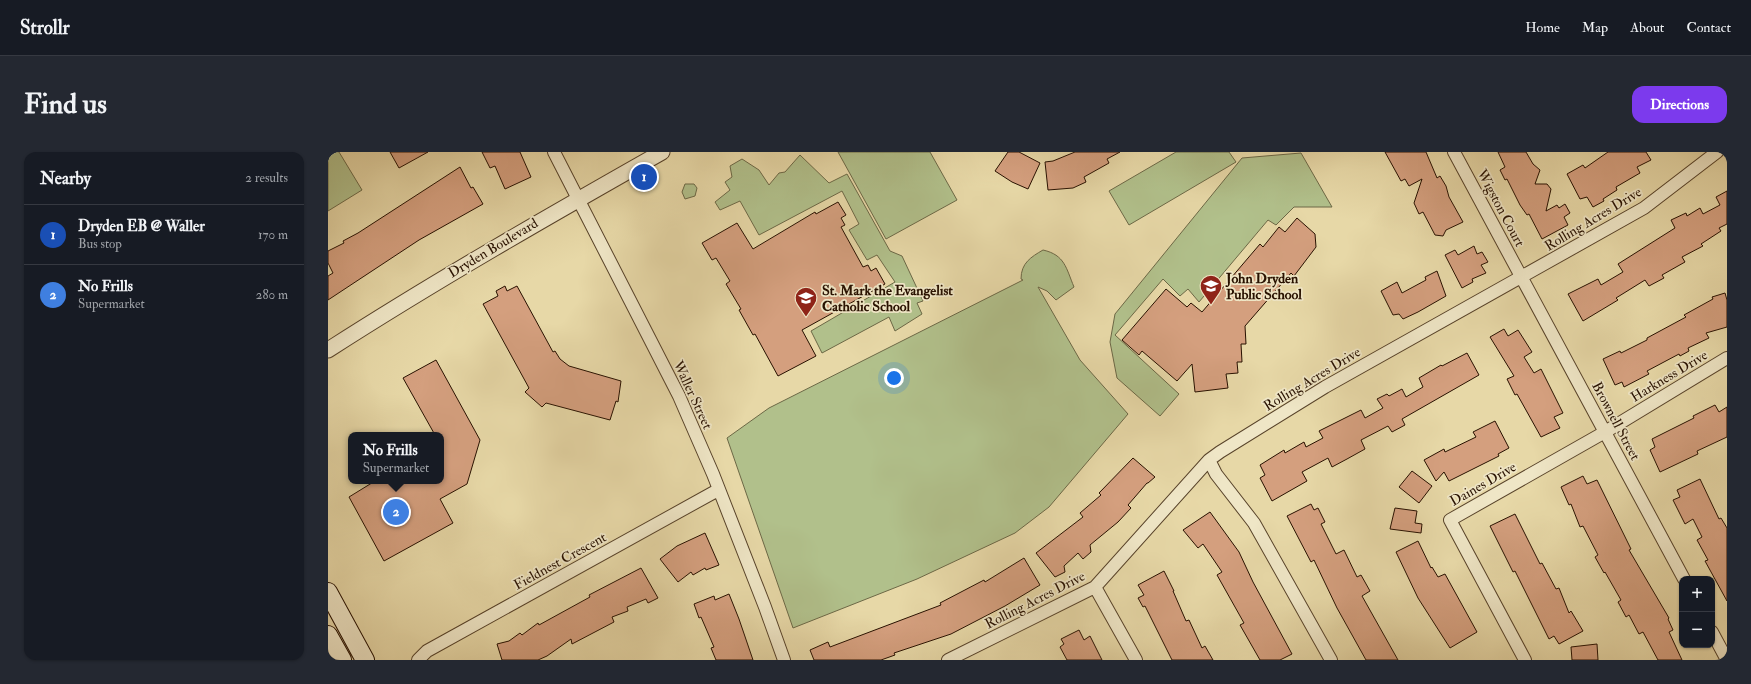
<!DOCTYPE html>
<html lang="en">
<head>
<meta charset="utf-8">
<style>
  :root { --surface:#171b24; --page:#242831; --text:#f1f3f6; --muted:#9ea1a6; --line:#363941; --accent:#7c3aed }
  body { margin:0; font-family:"IM FELL Double Pica",serif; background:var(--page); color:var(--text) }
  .controls { position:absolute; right:12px; bottom:12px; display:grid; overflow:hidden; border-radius:8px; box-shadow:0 1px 3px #0004 }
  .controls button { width:36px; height:36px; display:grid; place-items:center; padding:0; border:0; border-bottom:1px solid var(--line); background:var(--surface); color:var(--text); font:20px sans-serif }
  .you { position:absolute; left:566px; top:226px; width:14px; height:14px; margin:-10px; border:3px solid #fff; border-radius:50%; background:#1a73e8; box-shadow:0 0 0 6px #1a73e833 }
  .badge { display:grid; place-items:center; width:26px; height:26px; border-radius:50%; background:var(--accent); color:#fff; font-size:13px; font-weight:700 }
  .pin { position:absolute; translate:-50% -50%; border:2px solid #fff; box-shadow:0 1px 4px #0006 }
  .popup { position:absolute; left:20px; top:280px; width:96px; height:52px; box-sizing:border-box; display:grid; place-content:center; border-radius:8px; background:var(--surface); filter:drop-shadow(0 1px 3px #0005); font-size:13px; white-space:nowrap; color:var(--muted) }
  .popup b { font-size:15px; color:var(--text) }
  .popup::after { content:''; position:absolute; left:50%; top:100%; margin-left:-8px; border:8px solid transparent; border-top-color:var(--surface) }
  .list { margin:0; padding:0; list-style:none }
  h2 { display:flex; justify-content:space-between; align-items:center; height:52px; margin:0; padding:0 16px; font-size:17px }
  h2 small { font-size:13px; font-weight:400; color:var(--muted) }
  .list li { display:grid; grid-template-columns:26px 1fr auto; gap:12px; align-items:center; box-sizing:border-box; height:60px; padding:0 16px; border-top:1px solid var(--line) }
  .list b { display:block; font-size:15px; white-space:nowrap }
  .list p { margin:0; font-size:13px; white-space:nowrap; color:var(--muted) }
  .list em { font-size:13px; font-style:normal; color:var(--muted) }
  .map { position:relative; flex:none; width:1399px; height:508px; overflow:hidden; border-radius:12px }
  header { display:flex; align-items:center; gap:24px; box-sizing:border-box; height:56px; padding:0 20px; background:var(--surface); border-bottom:1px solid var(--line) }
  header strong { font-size:19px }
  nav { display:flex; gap:22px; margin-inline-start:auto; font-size:14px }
  .intro { display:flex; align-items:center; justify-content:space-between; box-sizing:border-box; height:96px; padding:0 24px }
  h1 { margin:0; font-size:28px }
  .button { padding:10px 18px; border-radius:12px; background:var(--accent); color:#fff; font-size:14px; font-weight:700 }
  main { display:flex; gap:24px; padding:0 24px }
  aside { flex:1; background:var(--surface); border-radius:12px; box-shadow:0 1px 3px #0004 }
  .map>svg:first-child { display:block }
</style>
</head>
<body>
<header>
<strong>Strollr</strong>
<nav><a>Home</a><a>Map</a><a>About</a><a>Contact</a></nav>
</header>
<div class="intro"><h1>Find us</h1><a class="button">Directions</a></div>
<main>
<aside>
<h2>Nearby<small>2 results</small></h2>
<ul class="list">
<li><span class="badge" style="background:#1a4fb4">1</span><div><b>Dryden EB @ Waller</b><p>Bus stop</p></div><em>170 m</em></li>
<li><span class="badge" style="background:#3f7fe0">2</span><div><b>No Frills</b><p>Supermarket</p></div><em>280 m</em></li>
</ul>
</aside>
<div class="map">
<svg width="1399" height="508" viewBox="0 0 1399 508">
  <rect width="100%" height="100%" fill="#e7d8a7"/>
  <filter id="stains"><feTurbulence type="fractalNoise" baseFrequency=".005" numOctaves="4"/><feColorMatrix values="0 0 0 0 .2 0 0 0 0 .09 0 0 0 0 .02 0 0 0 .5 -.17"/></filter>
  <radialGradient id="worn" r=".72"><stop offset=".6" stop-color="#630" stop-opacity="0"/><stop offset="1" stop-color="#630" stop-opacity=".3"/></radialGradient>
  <path fill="#b1c08b" stroke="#6c6846" d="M0,0H11L34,38L0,59Z
    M510,0H602L629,48L558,87Z
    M848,0H901L908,10L801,73L781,39Z
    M973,1L1004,55H966L948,73L940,68L871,150L860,137L852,144L835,127L787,183L851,242L832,264L789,226L782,190L787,162L914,6Z
    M472,3L501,31L519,22L562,99L574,104L595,149L589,151L594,162L567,179L561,165L494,201L483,179L567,130L549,103L539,108L521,78L531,72L514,39L431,83L412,49L392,58L387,50L402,38L397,30L404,25L402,14L414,7L431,18L441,33L451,21L457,20Z
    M357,32H366L369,36L367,44L357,47L354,40Z
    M715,98C737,103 738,116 746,135L728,148L719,139L710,135L752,208L800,262L721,355L687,381L589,427L465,476L399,286L441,256L695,128L693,127C693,111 703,105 715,98Z"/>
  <path fill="#d49f7e" stroke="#281100" d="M62,0H100L71,16Z
    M154,0H192L203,25L177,37L167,14L162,16Z
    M680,0H691L712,11L700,37L684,30L667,19Z
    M747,0H792L779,7L781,11L756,25L758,30L745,36L720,38L717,10L725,9Z
    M1057,0H1098L1109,26L1112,24L1118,34L1121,45L1135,70L1118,78L1115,84L1107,83L1095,60L1091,62L1086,51L1094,27L1081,34L1077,27L1073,29Z
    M1170,0H1198L1205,12L1212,18L1207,32H1219L1223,37L1218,59L1229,53L1231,56L1237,52L1242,61L1236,65L1240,73L1214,87L1201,62L1199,63L1192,53L1179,27L1177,28L1172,18L1177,15Z
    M1280,0H1318L1323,8L1309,15L1312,21L1288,35L1289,38L1275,47L1276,49L1265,55L1259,45L1252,47L1239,22L1255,13L1257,16Z
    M132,15L143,36L145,35L155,52L91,88L0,148V124L5,121L0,111V99L16,91L15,89L30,81Z
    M1399,39V72L1391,76L1393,79L1373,92L1375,94L1354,105L1357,110L1334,123L1336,126L1321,134L1317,128L1288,146L1290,148L1255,169L1240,142L1270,127L1273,133L1295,120L1290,112L1347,76L1343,68L1358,61L1359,64L1372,56L1375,62L1392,53L1388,45Z
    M510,50L518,63L513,66L517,73L513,75L535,115L540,113L543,119L548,116L557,132L474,178L488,204L450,224L427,182L425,183L411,158L413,157L398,132L402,129L388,106L384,108L374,91L409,71L425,97L487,60L488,62Z
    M969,66L987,82L988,95L966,124L963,121L917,174L918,192H913L914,210H909L910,221L898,222L900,236L867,240L864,212L849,229L814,199L811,203L794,188L838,137L859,155L863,151L874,160L932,92L935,95L951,75L957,80Z
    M1146,94L1149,102L1154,100L1160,110L1153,113L1158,121L1144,127L1145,130L1134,136L1117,103L1127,98L1130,103Z
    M1109,119L1118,144L1090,160L1075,167L1071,162L1065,163L1053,139L1069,130L1074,141L1098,128L1097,125Z
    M177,134L179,139L189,134L225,200L227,199L232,207L241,214L293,229L290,250L288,249L282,268L218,251L214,255L197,240L201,236L155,152L170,144L168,139Z
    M1397,141L1399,148V175L1378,181L1381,186L1360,196L1361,199L1352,204L1351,202L1319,219L1321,222L1296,235L1294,230L1287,233L1275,207L1292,199L1293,201L1319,188V186L1358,165L1356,163L1385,147L1384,145Z
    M1176,177L1180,184L1190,178L1204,200L1196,205L1206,221L1213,217L1235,261L1226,265L1232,276L1213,285L1189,242L1187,243L1179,227L1186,224L1162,185Z
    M1139,201L1151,223L1074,267L1077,273L1064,280L1060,274L1033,288L1037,297L1019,307L1004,315L1000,306L974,320L979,329L944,349L932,326L937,323L932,313L956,298L957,301L976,290L978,295L995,286L991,279L1033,258L1037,266L1055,256L1049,247L1059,242L1061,244L1074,237L1078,245L1095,235L1091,226L1113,213L1114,214Z
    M108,208L152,288L139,332L112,347L125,371L56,409L21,345L47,329H113V283H107L75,226Z
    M1387,253L1391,260L1399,255V285L1369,299L1370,302L1332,320L1322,298L1327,295L1324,287L1366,266L1365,264Z
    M1167,269L1181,296L1170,302L1171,304L1121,329L1116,320L1108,329L1096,308L1116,297L1117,300L1148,285L1145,280Z
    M805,306L827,325L820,331H819L800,353L803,356L790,370L762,393L763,400L755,407L750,401L736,414L737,420L727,425L708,401L755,365L752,361L773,343L771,341Z
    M1084,319L1104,334L1091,351L1071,335Z
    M1255,324L1259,332L1269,328L1303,397L1301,398L1341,466L1340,467L1345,478L1341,480L1354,508H1330L1315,480L1311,482L1301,463L1298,465L1290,450L1293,448L1277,420L1276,421L1267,405L1270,403L1255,374L1252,375L1243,352L1241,353L1233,335Z
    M1372,327L1391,367L1393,366L1399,376V449L1377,409L1380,408L1369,388L1374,385L1365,367L1357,372L1345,348L1352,345L1349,338Z
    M983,352L986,358L990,356L997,370L993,372L1008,402L1016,398L1029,425L1033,423L1042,439L1034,444L1070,508H1038L1009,456L986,408L983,410L959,364Z
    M1067,356L1089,359L1087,371L1094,372L1093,381L1062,377Z
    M882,360L911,400L925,430L964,502L952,508H932L912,473L916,471L889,423L894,420L875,392L870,396L855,378Z
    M1187,362L1212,412L1214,411L1228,437L1231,436L1241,461L1243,459L1255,479L1231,492L1226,484L1221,487L1187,419L1185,420L1162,374Z
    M377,381L391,413L378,418L377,416L365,423L363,420L350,430L332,407L349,394Z
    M1090,389L1103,416L1104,415L1110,425L1117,422L1149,480L1122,496L1090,446L1068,400Z
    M696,406L712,433L677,454L623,482L566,501L567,503L553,508H486L482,498L500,490L502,495L613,453L612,451L656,428L657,430Z
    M313,416L330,446L320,451L318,447L299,455L300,459L284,465L286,470L244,492L243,487L219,504L210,508H174L169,492L181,489L192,481L194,483L210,471L211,473L262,445L261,443Z
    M836,419L846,439H845L858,469L861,468L874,496L877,494L885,508H844L817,454L815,455L810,446L816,443L810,433Z
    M401,442L411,467L425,508H388L383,496L386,495L373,465L371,466L366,452L386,444L387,448Z
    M751,478L756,488L762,484L774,508H739L732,495L736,492L733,487Z
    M1269,492L1270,508H1244L1243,495Z"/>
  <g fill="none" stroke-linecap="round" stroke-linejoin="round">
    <g stroke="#58432a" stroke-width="14">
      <path id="minor" d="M226,0L351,244L385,322L437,455L456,508
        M1126,0L1356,427
        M881,308L888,322L926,371L1003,508
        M767,435L808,508
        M1384,480L1399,508
        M90,508L99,499L390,338
        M620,508L767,435L881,308L892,300L997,235L1316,56L1389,0
        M1197,508L1122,368L1277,280L1399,206"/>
    </g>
    <g stroke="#58432a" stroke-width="17">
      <path id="tertiary" d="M0,198C109,128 221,64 334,0"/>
    </g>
    <g stroke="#281100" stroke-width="20">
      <path id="secondary" d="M0,440L37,508
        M0,483L14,508"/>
    </g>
    <use href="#minor" stroke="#efe6c6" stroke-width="12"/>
    <use href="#tertiary" stroke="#efe6c6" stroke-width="15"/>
    <use href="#secondary" stroke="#efe6c6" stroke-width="18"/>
  </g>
  <defs>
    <g id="school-pin" transform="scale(1.15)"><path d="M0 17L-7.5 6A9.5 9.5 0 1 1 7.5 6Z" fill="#8f2418" stroke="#efe6c6"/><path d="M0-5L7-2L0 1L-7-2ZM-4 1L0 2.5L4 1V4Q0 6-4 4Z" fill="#fff"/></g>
  </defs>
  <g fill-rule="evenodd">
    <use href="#school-pin" x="883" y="134"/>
    <use href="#school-pin" x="478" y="146"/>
  </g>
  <g text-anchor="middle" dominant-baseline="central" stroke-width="3.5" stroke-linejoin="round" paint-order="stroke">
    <g font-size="14" fill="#281100" stroke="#efe6c6">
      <text transform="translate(1173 56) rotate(62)">Wigston Court</text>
      <text transform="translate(1265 67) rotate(-31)">Rolling Acres Drive</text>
      <text transform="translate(165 96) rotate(-31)">Dryden Boulevard</text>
      <text transform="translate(1341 224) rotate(-31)">Harkness Drive</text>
      <text transform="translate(984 227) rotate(-31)">Rolling Acres Drive</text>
      <text transform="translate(365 243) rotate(65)">Waller Street</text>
      <text transform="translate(1288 269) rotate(62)">Brownell Street</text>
      <text transform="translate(1155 332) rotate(-30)">Daines Drive</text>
      <text transform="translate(232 409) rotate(-29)">Fieldnest Crescent</text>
      <text transform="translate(707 448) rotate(-27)">Rolling Acres Drive</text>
    </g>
    <g font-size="14" font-weight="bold" fill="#281100" stroke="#efe6c6" text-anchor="start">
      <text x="898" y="126">John Dryden<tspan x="898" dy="16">Public School</tspan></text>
      <text x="494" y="138">St. Mark the Evangelist<tspan x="494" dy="16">Catholic School</tspan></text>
    </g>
  </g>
  <rect width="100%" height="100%" filter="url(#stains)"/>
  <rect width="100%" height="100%" fill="url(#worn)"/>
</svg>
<div class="controls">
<button>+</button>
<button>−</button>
</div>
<div class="you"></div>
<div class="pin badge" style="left:316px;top:25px;background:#1a4fb4">1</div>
<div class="pin badge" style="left:68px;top:360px;background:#3f7fe0">2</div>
<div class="popup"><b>No Frills</b>Supermarket</div>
</div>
</main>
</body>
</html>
